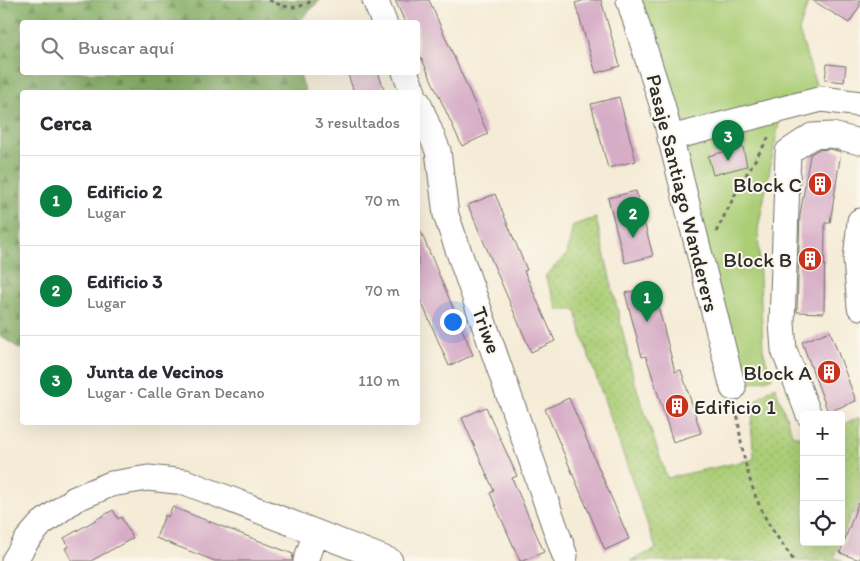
<!DOCTYPE html>
<html lang="es">
<head>
<meta charset="utf-8">
<style>
  :root { --surface:#fff; --page:#f7f7f7; --text:#2b2b33; --muted:#7c7c81; --line:#e1e1e2; --accent:#0b8043 }
  body { margin:0; font-family:Itim,sans-serif; background:var(--page); color:var(--text) }
  .controls { position:absolute; right:15px; bottom:15px; display:grid; overflow:hidden; border-radius:5px; box-shadow:0 5px 20px #0002 }
  .controls button { width:45px; height:45px; display:grid; place-items:center; padding:0; border:0; border-bottom:1px solid var(--line); background:var(--surface); color:var(--text); font:25px sans-serif }
  .you { position:absolute; left:452px; top:321px; width:18px; height:18px; margin:-12px; border:4px solid #fff; border-radius:50%; background:#1a73e8; box-shadow:0 0 0 8px #1a73e833 }
  .badge { display:grid; place-items:center; width:32px; height:32px; border-radius:50%; background:var(--accent); color:#fff; font-size:16px; font-weight:700 }
  .pin { position:absolute; translate:-50% -41px; filter:drop-shadow(0 1px 2px #0008) }
  .pin::after { content:''; position:absolute; top:26px; width:18px; height:15px; background:inherit; clip-path:polygon(0 0,100% 0,50% 100%) }
  .list { margin:0; padding:0; list-style:none }
  h2 { display:flex; justify-content:space-between; align-items:center; height:65px; margin:0; padding:0 20px; font-size:21px }
  h2 small { font-size:16px; font-weight:400; color:var(--muted) }
  .list li { display:grid; grid-template-columns:32px 1fr auto; gap:15px; align-items:center; box-sizing:border-box; height:90px; padding:0 20px; border-top:1px solid var(--line) }
  .list b { display:block; font-size:19px; white-space:nowrap }
  .list p { margin:0; font-size:16px; white-space:nowrap; color:var(--muted) }
  .list em { font-size:16px; font-style:normal; color:var(--muted) }
  .icon { flex:none; width:28px; height:28px; fill:none; stroke:currentColor; stroke-width:2; stroke-linecap:round; stroke-linejoin:round }
  .map { position:relative; flex:none; width:860px; height:561px; overflow:hidden }
  .search { position:absolute; background:var(--surface); box-shadow:0 5px 20px #0002; left:20px; top:20px; width:400px; height:55px; display:flex; align-items:center; gap:12px; box-sizing:border-box; padding:0 18px; border-radius:5px; color:var(--muted); font-size:19px }
  .panel { position:absolute; background:var(--surface); box-shadow:0 5px 20px #0002; left:20px; top:90px; width:400px; height:335px; border-radius:5px }
  .map>svg:first-child { display:block }
</style>
</head>
<body>
<div class="map">
<svg width="860" height="561" viewBox="0 0 860 561">
  <defs>
    <pattern id="grass-dots" width="8" height="8" patternUnits="userSpaceOnUse" patternTransform="scale(1.25)"><rect width="8" height="8" fill="#aacd76"/><path d="M2 2h.1M6 6h.1" fill="none" stroke="#92b066" stroke-width="1.8" stroke-linecap="round"/></pattern>
    <pattern id="forest-firs" width="22" height="20" patternUnits="userSpaceOnUse" patternTransform="scale(1.25)"><rect width="22" height="20" fill="#87b067"/><path d="M5 1l3.5 6h-7zM16 11l3.5 6h-7z" fill="#6f8f55"/></pattern>
  </defs>
  <rect width="100%" height="100%" fill="#fbf7ec"/>
  <filter id="ink" filterUnits="userSpaceOnUse"><feTurbulence type="fractalNoise" baseFrequency=".02" numOctaves="2"/><feDisplacementMap in="SourceGraphic" scale="10" xChannelSelector="R" yChannelSelector="G"/><feConvolveMatrix kernelMatrix="1 2 1 2 8 2 1 2 1" color-interpolation-filters="sRGB"/></filter>
  <filter id="wash" filterUnits="userSpaceOnUse"><feTurbulence type="fractalNoise" baseFrequency=".0096" numOctaves="4" result="noise"/><feDisplacementMap in="SourceGraphic" scale="20" xChannelSelector="R" yChannelSelector="G"/><feGaussianBlur stdDeviation="1.12" result="paint"/><feColorMatrix in="noise" values="0 0 0 0 0 0 0 0 0 0 0 0 0 0 0 0 0 1.4 0 .05"/><feComposite in="paint" operator="in"/></filter>
  <g filter="url(#wash)">
    <rect width="100%" height="100%" fill="#f5ecd7"/>
    <path fill="url(#grass-dots)" stroke="#6a7c50" d="M596,218L634,380L667,478L754,459L751,422L757,399L775,386L793,436H804V542H840L834,557L843,561H630L656,549L581,333L576,310H558L545,276L567,254L573,225Z
      M860,417V513H852L841,540V425Z"/>
    <path fill="url(#forest-firs)" stroke="#596e49" d="M0,0H320L299,22H22V72L299,73L306,92H22V350L0,336Z"/>
    <path fill="#aacd76" stroke="#6a7c50" d="M639,0H809L799,31L818,91L687,124L678,118Z
      M780,118L758,229L763,350L772,378L740,386L683,156L691,141Z"/>
    <g id="blocks">
      <path fill="#d6acc6" d="M395,0H429L488,134L462,146L418,51V22H405Z
        M585,0H601L620,66L596,73L575,3Z
        M812,0H860V6L849,23Z
        M827,64L846,66L844,82L825,80Z
        M347,72H378L385,92H354Z
        M619,97L636,161L608,168L591,104Z
        M743,147L747,166L713,175L708,156Z
        M831,149L841,152L830,223H825L824,313L797,312L800,215L810,155L817,150Z
        M636,191L653,256L625,263L608,198Z
        M495,194L527,270L524,271L555,341L531,352L468,205Z
        M418,225L473,355L449,366L418,294Z
        M653,286L675,372L681,370L701,433L673,442L646,356L642,357L625,293Z
        M830,331L856,401L828,412L802,342Z
        M569,398L629,539L605,550L545,409Z
        M486,407L517,476L512,478L544,552L523,561H520L490,493L494,491L462,418Z
        M858,503L860,504V560L840,553Z
        M172,507L293,554L292,561H215L156,538L165,515L168,517Z
        M113,510L118,519L121,517L133,538L91,561H72L65,548L69,547L64,538Z"/>
    </g>
  </g>
  <g filter="url(#ink)">
    <use href="#blocks" fill-opacity="0" stroke="#726f67" stroke-width="1"/>
    <g fill="none" stroke-linecap="round" stroke-linejoin="round">
      <g stroke="#726f67" stroke-width="27">
        <path id="minor" d="M375,0L384,22
          M629,0L662,104L733,388
          M405,72L413,92
          M418,102L438,151L446,215L565,556
          M670,138L822,99L860,104
          M860,221L856,260L860,307
          M809,415L784,350L782,323L788,152L812,136L832,135L860,142
          M14,561L27,540L41,524L75,499L111,484L148,478L185,482L390,561
          M306,561L316,533"/>
      </g>
      <path stroke="#726f67" stroke-width="3" stroke-dasharray="4 4" stroke-linecap="butt" d="M269,0C288,9 295,10 314,0
        M716,232L740,185L770,135
        M737,408C740,446 748,485 766,519C774,534 785,547 794,561"/>
      <use href="#minor" stroke="#fff" stroke-width="25"/>
    </g>
  </g>
  <defs>
    <g id="building-disc" transform="scale(1.25)"><circle r="9.5" fill="#c8321e" stroke="#fbf7ec"/><path d="M-4-6H4V6H1V3H-1V6H-4ZM-2.5-4.3h1.7v1.8h-1.7ZM.8-4.3h1.7v1.8H.8ZM-2.5-1h1.7V.8h-1.7ZM.8-1h1.7V.8H.8Z" fill="#fff"/></g>
  </defs>
  <g fill-rule="evenodd">
    <use href="#building-disc" x="820" y="184"/>
    <use href="#building-disc" x="810" y="259"/>
    <use href="#building-disc" x="829" y="372"/>
    <use href="#building-disc" x="677" y="406"/>
  </g>
  <g text-anchor="middle" dominant-baseline="central" stroke-width="4" stroke-linejoin="round" paint-order="stroke">
    <g font-size="21" fill="#2b2b2b" stroke="#fbf7ec" text-anchor="end">
      <text x="802" y="184">Block C</text>
      <text x="792" y="259">Block B</text>
      <text x="812" y="372">Block A</text>
      <text x="694" y="406" text-anchor="start">Edificio 1</text>
    </g>
    <g font-size="21" fill="#2b2b2b" stroke="#fbf7ec">
      <text transform="translate(683 193) rotate(76)">Pasaje Santiago Wanderers</text>
      <text transform="translate(487 330) rotate(70)">Triwe</text>
    </g>
  </g>
</svg>
<div class="controls">
<button>+</button>
<button>−</button>
<button><svg class="icon" aria-label="locate" viewBox="0 0 24 24"><circle cx="12" cy="12" r="6"/><path d="M12 2v4M12 18v4M2 12h4M18 12h4"/></svg></button>
</div>
<div class="you"></div>
<div class="pin badge" style="left:647px;top:322px">1</div>
<div class="pin badge" style="left:633px;top:238px">2</div>
<div class="pin badge" style="left:728px;top:161px">3</div>
<div class="search"><svg class="icon" aria-label="search" viewBox="0 0 24 24"><circle cx="10" cy="10" r="6"/><path d="M15 15l6 6"/></svg>Buscar aquí</div>
<section class="panel">
<h2>Cerca<small>3 resultados</small></h2>
<ul class="list">
<li><span class="badge">1</span><div><b>Edificio 2</b><p>Lugar</p></div><em>70 m</em></li>
<li><span class="badge">2</span><div><b>Edificio 3</b><p>Lugar</p></div><em>70 m</em></li>
<li><span class="badge">3</span><div><b>Junta de Vecinos</b><p>Lugar · Calle Gran Decano</p></div><em>110 m</em></li>
</ul>
</section>
</div>
</body>
</html>
